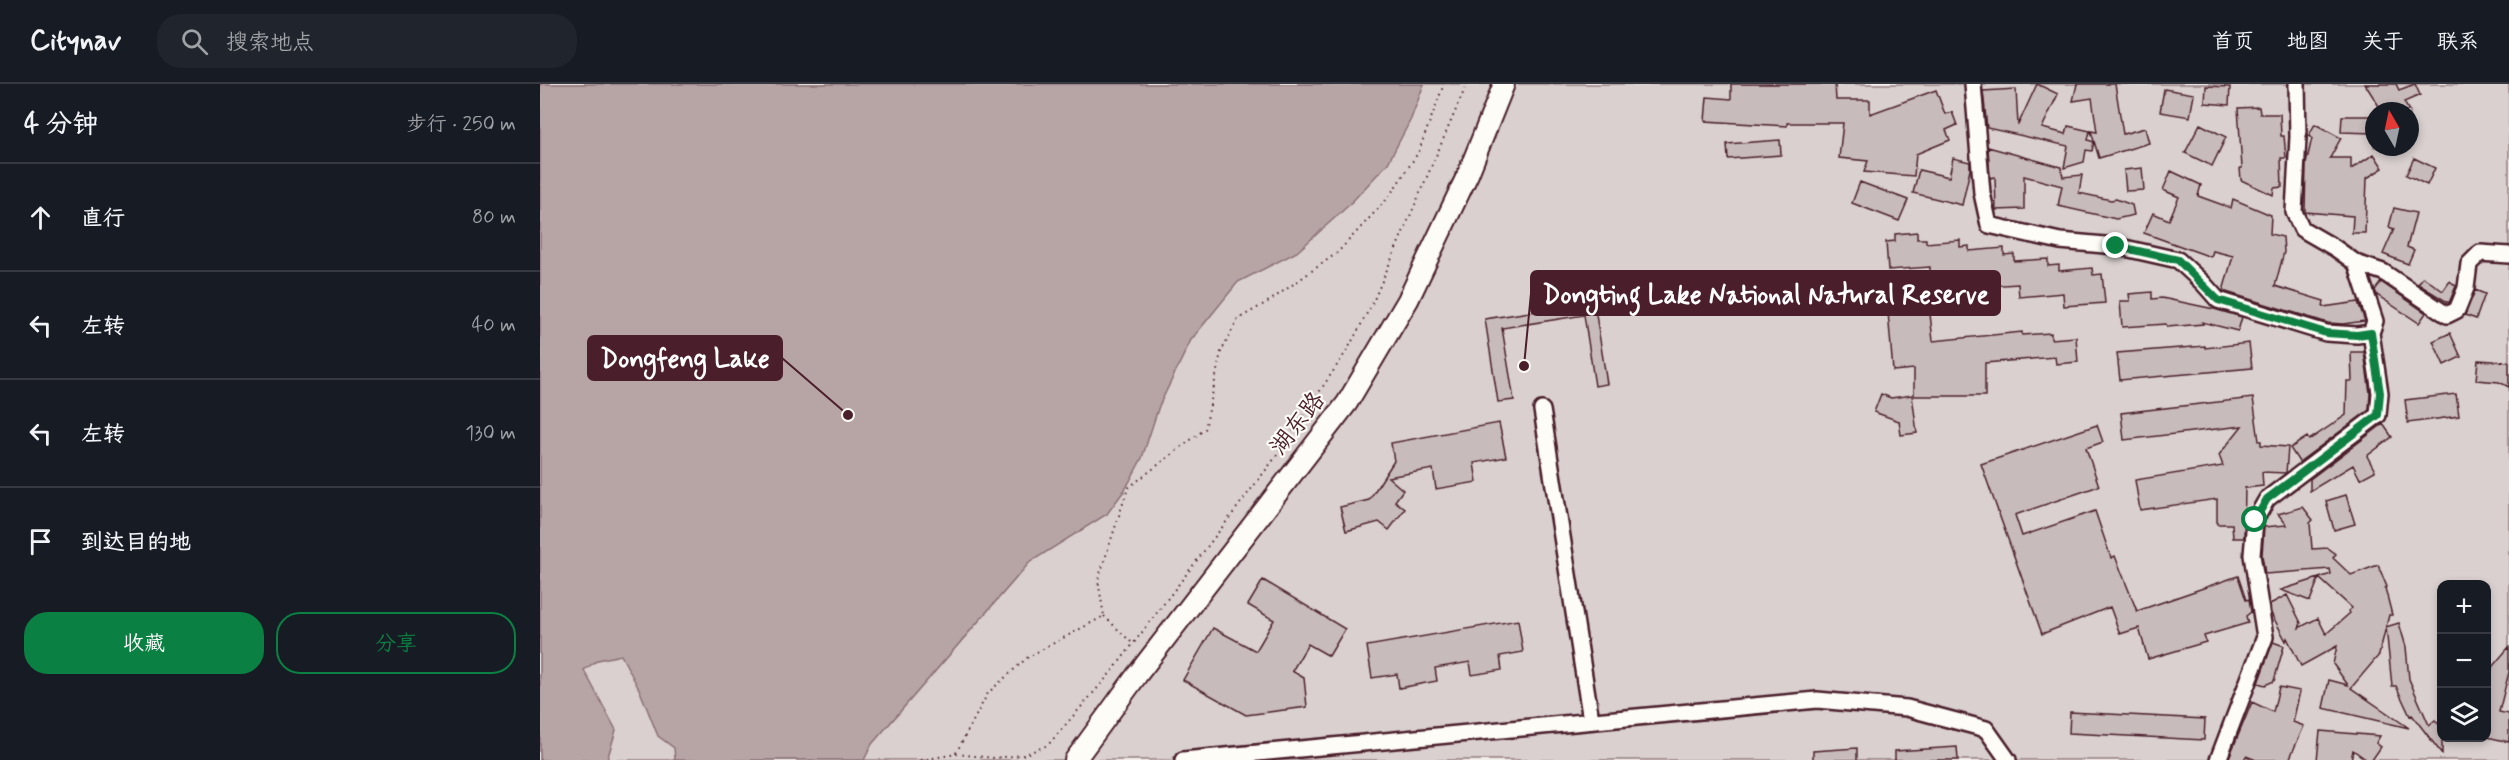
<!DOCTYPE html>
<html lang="zh">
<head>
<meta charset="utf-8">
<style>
  :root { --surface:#171b24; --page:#20242c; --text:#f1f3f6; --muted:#9ea1a6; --line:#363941; --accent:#0b8043 }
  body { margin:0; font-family:Mynerve,"LXGW WenKai TC",sans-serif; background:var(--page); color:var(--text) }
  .controls { position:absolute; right:18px; bottom:18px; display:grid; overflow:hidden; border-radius:12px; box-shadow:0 3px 9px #0003 }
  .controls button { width:54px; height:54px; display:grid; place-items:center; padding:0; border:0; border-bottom:2px solid var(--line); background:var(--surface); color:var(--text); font:30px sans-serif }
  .compass { position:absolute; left:1825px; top:18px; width:54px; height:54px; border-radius:50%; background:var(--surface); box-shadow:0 3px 9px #0003; rotate:351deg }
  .stop { position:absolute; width:18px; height:18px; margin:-14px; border:4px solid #0b8043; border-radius:50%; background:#fff }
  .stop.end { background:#0b8043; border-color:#fff; box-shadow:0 2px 6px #0008 }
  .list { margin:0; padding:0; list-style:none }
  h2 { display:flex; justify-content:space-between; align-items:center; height:78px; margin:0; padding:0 24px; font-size:26px }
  h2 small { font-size:20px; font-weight:400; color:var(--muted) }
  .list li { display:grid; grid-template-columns:39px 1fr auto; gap:18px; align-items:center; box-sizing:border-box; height:108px; padding:0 24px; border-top:2px solid var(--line) }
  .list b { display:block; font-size:22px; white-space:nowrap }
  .list em { font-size:20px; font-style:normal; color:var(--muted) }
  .actions { display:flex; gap:12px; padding:18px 24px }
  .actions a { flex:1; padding:14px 0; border:2px solid var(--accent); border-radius:24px; text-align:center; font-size:21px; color:var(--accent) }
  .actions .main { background:var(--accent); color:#fff }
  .icon { flex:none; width:33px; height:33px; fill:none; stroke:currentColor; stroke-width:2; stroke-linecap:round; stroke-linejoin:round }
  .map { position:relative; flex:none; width:1969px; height:676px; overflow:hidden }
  header { display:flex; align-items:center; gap:36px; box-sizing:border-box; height:84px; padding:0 30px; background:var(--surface); border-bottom:2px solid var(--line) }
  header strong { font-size:28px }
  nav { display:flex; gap:33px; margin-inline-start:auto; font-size:21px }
  .search { width:420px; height:54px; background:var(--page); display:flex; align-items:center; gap:15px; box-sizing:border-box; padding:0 21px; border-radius:24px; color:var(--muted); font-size:22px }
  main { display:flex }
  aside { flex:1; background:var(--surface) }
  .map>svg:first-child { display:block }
</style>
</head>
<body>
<header>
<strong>Citynav</strong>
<div class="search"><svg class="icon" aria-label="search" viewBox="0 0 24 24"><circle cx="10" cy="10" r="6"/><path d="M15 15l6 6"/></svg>搜索地点</div>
<nav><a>首页</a><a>地图</a><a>关于</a><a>联系</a></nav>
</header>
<main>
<aside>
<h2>4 分钟<small>步行 · 250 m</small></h2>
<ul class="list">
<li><svg class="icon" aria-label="ahead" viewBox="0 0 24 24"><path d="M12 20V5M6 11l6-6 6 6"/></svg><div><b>直行</b></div><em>80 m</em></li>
<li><svg class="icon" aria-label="left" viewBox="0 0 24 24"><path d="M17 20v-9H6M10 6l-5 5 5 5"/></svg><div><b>左转</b></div><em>40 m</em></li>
<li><svg class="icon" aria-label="left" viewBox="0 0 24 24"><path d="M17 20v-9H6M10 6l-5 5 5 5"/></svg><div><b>左转</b></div><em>130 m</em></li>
<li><svg class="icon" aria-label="arrive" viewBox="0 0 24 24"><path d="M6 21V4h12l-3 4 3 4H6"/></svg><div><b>到达目的地</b></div></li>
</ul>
<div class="actions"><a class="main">收藏</a><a>分享</a></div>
</aside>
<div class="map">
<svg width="1969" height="676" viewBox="0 0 1969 676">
  <rect width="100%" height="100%" fill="#f2efeb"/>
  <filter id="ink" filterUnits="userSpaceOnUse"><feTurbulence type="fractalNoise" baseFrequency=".0167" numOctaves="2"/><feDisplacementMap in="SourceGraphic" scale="12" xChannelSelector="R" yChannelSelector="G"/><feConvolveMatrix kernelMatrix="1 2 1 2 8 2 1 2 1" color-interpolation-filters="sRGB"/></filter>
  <g filter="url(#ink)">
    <path fill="#d9d0cf" stroke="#92787d" stroke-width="1.5" fill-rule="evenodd" d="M0,0H1969V676H0ZM1834,27H1870V63H1834ZM1902,500H1946V654H1902Z"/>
    <path fill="#b7a5a6" stroke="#8b6f75" stroke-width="1.5" d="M0,0H884L871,35L848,79L809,121L757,168L698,198L651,256L619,322L602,374L586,404L567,430L490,478L332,660L324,676H135L134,664L118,652L100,607L81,571L58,576L44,586L76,646L67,676H0Z"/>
    <path fill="#c8bbbb" stroke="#4a1f2b" stroke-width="1.5" d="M1191,0H1295L1296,16H1330V30L1396,6L1405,30L1412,28L1417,41L1406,46L1410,56L1376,70L1374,92L1324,88L1328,77L1299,74L1303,39H1247V42L1165,37L1167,13L1191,15Z
      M1497,0L1518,10L1502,44L1526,50L1528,42L1550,47L1548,56L1554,58L1552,67L1546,66L1544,78L1524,84L1528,62L1447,44L1443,7L1476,5L1478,41Z
      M1537,0H1575L1583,50L1605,44L1609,59L1559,74L1551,47L1557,48L1552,14L1533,17Z
      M1825,0H1856L1859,6L1875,0L1880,11L1864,18L1869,27H1842Z
      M1666,2L1690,3L1689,21L1665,19Z
      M1624,5L1654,10L1650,33L1620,28Z
      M1719,23L1720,30H1740L1741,52H1744L1746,74H1741L1742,103L1734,104L1733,111L1701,96L1700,84H1702L1698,24Z
      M1802,32H1833V49L1801,48Z
      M1660,40L1686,53L1672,82L1645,69Z
      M1775,40L1801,54L1790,74H1811V85L1834,70L1843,84L1827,94L1825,149H1812L1813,132L1765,128L1766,80L1772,54L1769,51Z
      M1240,56L1241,71L1188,75L1187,60Z
      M1448,63L1521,83L1523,93L1542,91L1539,109L1571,116L1576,115L1592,121L1594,131L1576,135L1518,122L1522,102L1484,92V125L1456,126L1455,93L1450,94Z
      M1413,74L1430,78V86L1422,121L1373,109L1379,86L1409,93Z
      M1874,74L1895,84L1887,101L1866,91Z
      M1602,84L1604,106L1586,107L1584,86Z
      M1631,87L1661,101L1658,112L1691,124L1693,115L1731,131L1730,150L1743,153L1744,168L1735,202L1784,217L1783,223L1818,218L1825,237L1803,240L1788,239L1683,207L1693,172L1673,167L1671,173L1604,149L1613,129L1629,136L1639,113L1623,106Z
      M1320,98L1368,116L1359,137L1312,119Z
      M1854,124L1876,129L1867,163L1874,166L1868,180L1843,170L1854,145L1849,143Z
      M1377,148V155H1386V159L1420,156V163L1429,162V167L1464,164V171L1474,170V177L1508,175V182L1519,181V187L1552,184L1553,191L1562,190L1565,219L1524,222L1523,209L1479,213L1478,200L1433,203L1432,191L1390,195V183L1348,186L1346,158L1355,157V150Z
      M1883,193L1903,207L1910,197L1916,202L1909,219L1878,200Z
      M1841,198L1886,229L1879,239L1837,211L1835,206Z
      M1935,206L1945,210L1936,235L1925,231Z
      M1612,208V215L1622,214L1674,225L1702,233L1698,247L1662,238L1663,240L1627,243L1626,240L1582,243L1580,217H1590L1589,210Z
      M1388,212L1393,257L1482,248V251L1511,249V255L1536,253L1538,278L1516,280L1515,273L1445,279V312H1374V285L1353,287L1347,216Z
      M1054,218L1067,300L1055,302L1044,231L962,244L974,316L958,318L945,235Z
      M1910,249L1921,273L1904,281L1893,257Z
      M1709,259L1712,284L1580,296L1577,269L1665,262V264Z
      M1811,268H1824L1830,309L1829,326L1759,378L1750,364L1767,353L1769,356L1806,331L1807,297H1812Z
      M1938,276L1969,278V303L1959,298L1936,296Z
      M1341,310L1351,314L1372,311L1377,349L1361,351L1359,337L1334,328Z
      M1916,310L1919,332L1868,339L1865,316Z
      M1713,314L1719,357H1721V361L1748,363L1746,389L1722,388L1723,402L1705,404L1704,454H1693L1692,440H1677V415L1600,426L1595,396L1683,382L1679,371L1702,342L1584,356L1581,329Z
      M959,339L966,373L934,379L937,398L896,405L893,385L848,393L863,406L855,417L865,425L849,446L839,438L806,447L800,423L829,416L854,377L851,359Z
      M1843,340L1852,353L1827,372L1835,387L1820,395L1813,381L1770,407V395Z
      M1557,341L1563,358L1546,364L1559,402L1475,431L1482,452L1555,427L1571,474L1575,472L1597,527L1698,492L1706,516L1709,515L1711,528L1706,532L1708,539L1664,552L1666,558L1608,575L1599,544L1580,550L1570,523L1502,550L1441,380Z
      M1806,411L1815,440L1794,446L1786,417Z
      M1763,423L1773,436L1770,439L1772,465L1788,464L1796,470L1793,474L1811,491L1838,481L1847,503L1845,504L1852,531H1849L1846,543L1859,539L1866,563L1869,595L1889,641L1895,636L1902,644V670L1872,631L1870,632L1856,602H1852L1846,543L1839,571L1811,604L1869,644L1783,624L1789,596L1808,601L1793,580L1797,562L1761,582L1747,554L1746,557L1731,529L1730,520L1747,511L1761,539L1759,544L1778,534L1786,550L1810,529L1808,527L1812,524L1779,494L1791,490L1790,485L1725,490L1722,471L1724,443L1747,441L1738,430Z
      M1779,494L1770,517L1741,506Z
      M723,496L805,545L789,572L768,560L752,587L764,594L767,623L706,631L643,596L673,544L716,567L734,536L708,521Z
      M978,536L983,568L960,572L962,586L932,591L930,578L895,584L897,597L859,604L857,590L832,594L827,562Z
      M1733,558L1744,562L1734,597L1725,601L1718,599Z
      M1969,563V588L1959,628L1969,630V658L1947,653V609L1952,583Z
      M1739,603L1760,607L1753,638L1764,642L1749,676H1716L1706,672L1704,676H1688L1712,618L1733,628Z
      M1530,628L1665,635L1664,656L1529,649Z
      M1780,647L1840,652L1836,659L1841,663L1832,676H1827L1813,666L1811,676H1777Z
      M1417,663L1418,676H1355V667Z
      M1317,664V676H1273V667Z"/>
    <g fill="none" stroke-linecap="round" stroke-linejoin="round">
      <g stroke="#4a1f2b" stroke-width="20">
        <path id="minor" d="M1433,0L1442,109L1449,141L1520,157L1576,162L1638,176L1663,199L1678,216L1786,249L1817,251L1831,249L1835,237L1816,179L1795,164L1762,145L1754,128L1758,53L1757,0
          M1816,179L1843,188L1907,231L1917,226L1926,204L1929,180L1940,169L1969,171
          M1002,326L1051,636
          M643,676L1277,616L1367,624L1446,645L1468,676
          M1678,676L1725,553L1712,471L1715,436L1727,415L1838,331L1840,309L1831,249"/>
      </g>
      <g stroke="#4a1f2b" stroke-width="24">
        <path id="tertiary" d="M535,676L597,591L807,319L868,216L928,90L964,0"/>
      </g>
      <path stroke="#4a1f2b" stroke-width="2" stroke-dasharray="1.5 4.5" stroke-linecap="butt" d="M564,532L592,559
        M416,669L448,609L488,573L564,532L558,496L588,404L665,345L681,268L698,235L731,216L797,169L848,114L878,69L904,0
        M381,676L416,670L454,674L483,671L508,661L574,585L735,374L808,265L833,218L927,0"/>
      <use href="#minor" stroke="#fdfcf7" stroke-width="15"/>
      <use href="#tertiary" stroke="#fdfcf7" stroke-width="20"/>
    </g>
  </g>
  <g fill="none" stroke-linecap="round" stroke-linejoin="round" filter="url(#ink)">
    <path stroke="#0b8043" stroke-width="8" d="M1576,162L1638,176L1678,216L1786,249L1817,251L1831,249L1840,309L1838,331L1727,415L1715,436"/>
  </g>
  <g text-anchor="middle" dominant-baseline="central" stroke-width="4.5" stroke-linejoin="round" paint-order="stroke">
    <g font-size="24" fill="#4a1f2b" stroke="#fdfcf7">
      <text transform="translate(758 340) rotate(-52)">湖东路</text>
    </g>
  </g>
  <path fill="none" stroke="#4a1f2b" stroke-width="2" d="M984 282L991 209M308 331L242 274"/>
  <g fill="#4a1f2b" stroke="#fdfcf7" stroke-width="2">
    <circle cx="984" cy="282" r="6"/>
    <circle cx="308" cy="331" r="6"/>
  </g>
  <g fill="#4a1f2b" stroke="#4a1f2b" stroke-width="2">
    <rect x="991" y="187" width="469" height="44" rx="6"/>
    <rect x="48" y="252" width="194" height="44" rx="6"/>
  </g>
  <g font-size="26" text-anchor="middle" font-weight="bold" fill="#fff">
    <text x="1226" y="219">Dongting Lake National Natural Reserve</text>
    <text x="145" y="283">Dongfeng Lake</text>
  </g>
</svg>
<div class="controls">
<button>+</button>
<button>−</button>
<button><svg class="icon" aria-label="layers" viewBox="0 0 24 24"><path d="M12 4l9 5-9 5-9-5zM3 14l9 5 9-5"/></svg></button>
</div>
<svg class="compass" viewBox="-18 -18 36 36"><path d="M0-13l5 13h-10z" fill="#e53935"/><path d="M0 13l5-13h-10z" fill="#9ea1a6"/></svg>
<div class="stop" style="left:1715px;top:436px"></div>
<div class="stop end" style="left:1576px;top:162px"></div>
</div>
</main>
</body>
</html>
